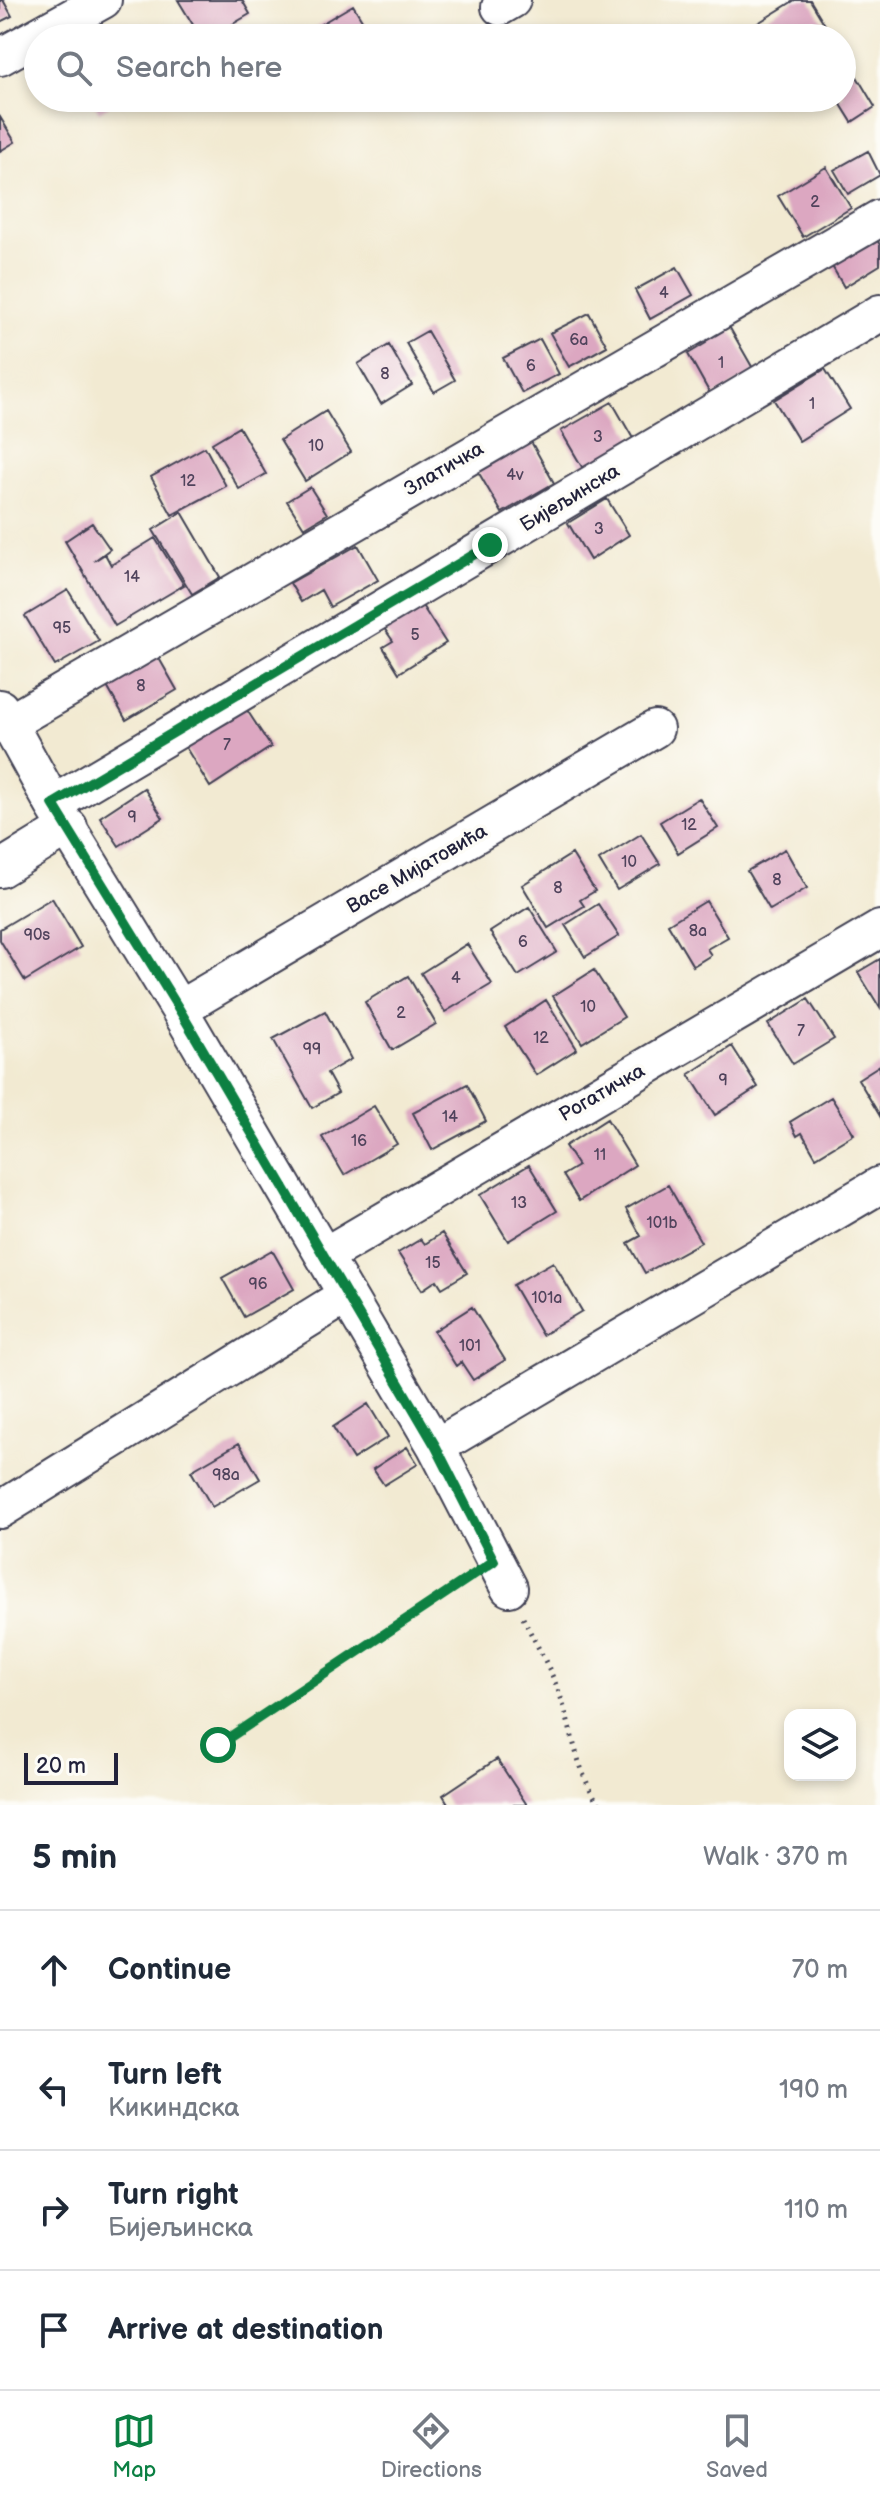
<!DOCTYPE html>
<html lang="en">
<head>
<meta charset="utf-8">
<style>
  :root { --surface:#fff; --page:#f2f2f3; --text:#1f2937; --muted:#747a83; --line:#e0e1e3; --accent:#0b8043 }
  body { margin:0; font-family:"Balsamiq Sans",sans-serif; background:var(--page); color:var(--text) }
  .controls { position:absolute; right:24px; bottom:24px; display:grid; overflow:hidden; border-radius:16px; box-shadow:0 4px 12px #0003 }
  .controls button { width:72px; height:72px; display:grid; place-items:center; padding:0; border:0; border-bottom:2px solid var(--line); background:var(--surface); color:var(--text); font:40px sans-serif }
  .scale { position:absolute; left:24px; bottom:20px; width:94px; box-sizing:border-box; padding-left:8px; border:4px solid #22223b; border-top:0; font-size:22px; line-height:28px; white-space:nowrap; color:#22223b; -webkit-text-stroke:6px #fdfcf7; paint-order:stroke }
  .stop { position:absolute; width:24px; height:24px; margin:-18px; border:6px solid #0b8043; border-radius:50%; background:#fff }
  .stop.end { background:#0b8043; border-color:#fff; box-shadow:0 2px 8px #0008 }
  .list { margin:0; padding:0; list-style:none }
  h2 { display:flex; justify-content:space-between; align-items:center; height:104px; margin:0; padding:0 32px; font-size:34px }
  h2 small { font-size:26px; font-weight:400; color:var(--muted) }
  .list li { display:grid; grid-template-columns:52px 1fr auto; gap:24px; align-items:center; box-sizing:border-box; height:120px; padding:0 32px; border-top:2px solid var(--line) }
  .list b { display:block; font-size:30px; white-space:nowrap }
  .list p { margin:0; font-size:26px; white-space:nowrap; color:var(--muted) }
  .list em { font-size:26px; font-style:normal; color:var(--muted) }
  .icon { flex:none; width:44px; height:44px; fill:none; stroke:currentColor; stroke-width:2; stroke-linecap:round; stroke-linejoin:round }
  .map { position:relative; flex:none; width:880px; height:1805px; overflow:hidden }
  .search { position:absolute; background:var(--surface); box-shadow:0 4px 12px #0003; left:24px; right:24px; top:24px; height:88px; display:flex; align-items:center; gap:20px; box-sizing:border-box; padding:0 28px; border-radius:44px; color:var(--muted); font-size:30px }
  .sheet { height:584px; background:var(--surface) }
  nav { display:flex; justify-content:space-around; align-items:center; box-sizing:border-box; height:112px; border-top:2px solid var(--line); background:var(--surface); font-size:22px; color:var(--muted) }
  nav a { display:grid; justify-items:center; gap:4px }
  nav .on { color:var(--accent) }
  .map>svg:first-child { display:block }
</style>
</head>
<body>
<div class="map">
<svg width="880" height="1805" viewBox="0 0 880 1805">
  <rect width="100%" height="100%" fill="#fdfcf7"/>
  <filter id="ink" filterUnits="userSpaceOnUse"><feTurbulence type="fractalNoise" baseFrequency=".0125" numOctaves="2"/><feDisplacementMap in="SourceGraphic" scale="16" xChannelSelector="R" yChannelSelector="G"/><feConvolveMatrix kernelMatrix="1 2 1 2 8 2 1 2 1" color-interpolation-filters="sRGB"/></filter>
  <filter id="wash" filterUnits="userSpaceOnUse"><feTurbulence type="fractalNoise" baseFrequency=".006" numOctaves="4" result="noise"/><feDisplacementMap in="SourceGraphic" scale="32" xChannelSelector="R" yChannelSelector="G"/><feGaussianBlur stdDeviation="1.8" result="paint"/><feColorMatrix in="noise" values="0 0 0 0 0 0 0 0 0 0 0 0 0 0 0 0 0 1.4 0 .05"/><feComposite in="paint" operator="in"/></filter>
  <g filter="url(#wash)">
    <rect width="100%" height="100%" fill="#f2ead2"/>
    <g id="blocks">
      <path fill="#dca7c1" d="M0,0H3L12,16L0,22Z
        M178,0H242L250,14L209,38H201Z
        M795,0H810L833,38H767L758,23Z
        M353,5L373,38H313L309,31Z
        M853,70L875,107L852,122L837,98H842V76Z
        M91,98H108L112,104L99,112Z
        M0,117L15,142L0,151Z
        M868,151L880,175L848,194L834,170Z
        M826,167L851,208L803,237L778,196Z
        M874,234L880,245V265L844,287L829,261Z
        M677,267L693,295L650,319L635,290Z
        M589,313L607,346L569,367L550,333Z
        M727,323L755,372L712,397L688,354L706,343L702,337Z
        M427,331L455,380L434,392L406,343Z
        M540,339L559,374L522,393L503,358Z
        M389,345L412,385L381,404L358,364Z
        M825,369L850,409L799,441L774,400Z
        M612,402L635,442L585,472L561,431Z
        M326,411L351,452L305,481L280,440Z
        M239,427L266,474L239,489L212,443Z
        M529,438L554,483L502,513L476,468Z
        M205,447L226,486L172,515L151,477Z
        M310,487L327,514L304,528L287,501Z
        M607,499L629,535L590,560L568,523Z
        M182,512L220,577L192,594L153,530Z
        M92,523L110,549L94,561L105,554L111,565L155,538L184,585L115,626L65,541Z
        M358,545L378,580L330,607L321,590L301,602L290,583Z
        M68,590L99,641L55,666L25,616Z
        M421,604L446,643L399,673L383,647L393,641L384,628Z
        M156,653L177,690L126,720L105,683Z
        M243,704L271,747L210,787L183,743Z
        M144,788L163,818L119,846L100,817Z
        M699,798L718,828L678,853L660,822Z
        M641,834L660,864L617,890L599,860Z
        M785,849L807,888L770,910L747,871Z
        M572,854L595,891L580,900L584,906L548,928L522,885Z
        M52,898L81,947L25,981L0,940V929Z
        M706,901L728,937L707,949L711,955L693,966L668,924Z
        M598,904L619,936L585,957L565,925Z
        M529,907L557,952L518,976L490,932Z
        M467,944L492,984L445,1012L421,973Z
        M880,959V1008L858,972Z
        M594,970L624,1017L582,1043L553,996Z
        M408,976L436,1024L392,1050L365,1002Z
        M808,999L834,1039L793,1064L768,1024Z
        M546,1000L577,1049L536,1075L505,1027Z
        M325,1011L351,1059L327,1073L338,1093L312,1108L273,1039Z
        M732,1046L758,1087L715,1115L689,1074Z
        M880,1065V1116L858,1079Z
        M467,1084L486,1121L432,1150L413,1113Z
        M831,1097L854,1134L816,1157L802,1133L797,1136L790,1122Z
        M374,1106L397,1144L344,1175L322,1137Z
        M607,1119L635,1165L579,1201L563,1175L578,1166L565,1146Z
        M529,1165L557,1211L508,1241L480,1195Z
        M668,1185L701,1242L645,1273L628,1243L641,1236L626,1209Z
        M442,1233L467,1273L442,1288L437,1280L422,1290L398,1253L421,1239L425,1244Z
        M272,1250L294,1289L244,1317L222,1278Z
        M553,1262L582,1311L542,1335L513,1285Z
        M472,1307L505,1360L473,1380L461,1362L456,1366L434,1331Z
        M368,1404L388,1437L353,1459L333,1427Z
        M239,1443L260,1479L212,1507L191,1471Z
        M407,1447L418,1464L384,1485L373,1469Z
        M497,1759L527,1805H449L443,1795Z"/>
    </g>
  </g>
  <g filter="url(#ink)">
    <use href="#blocks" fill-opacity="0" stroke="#414052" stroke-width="2"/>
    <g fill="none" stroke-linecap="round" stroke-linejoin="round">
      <g stroke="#414052" stroke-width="40">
        <path id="minor" d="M500,7L512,0
          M0,57L103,0
          M0,708L53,804L179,1009L436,1447L509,1588
          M9,723L880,218
          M53,804L880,313
          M0,869L69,827
          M179,1009L655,729
          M324,1256L880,929
          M436,1447L880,1185
          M0,1510L347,1295"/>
      </g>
      <path stroke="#414052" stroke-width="5" stroke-dasharray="2 6" stroke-linecap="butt" d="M523,1618C536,1644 552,1671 561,1698C573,1733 577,1774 600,1805
        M218,1745L470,1577"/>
      <use href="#minor" stroke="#fff" stroke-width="36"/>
    </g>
  </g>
  <g fill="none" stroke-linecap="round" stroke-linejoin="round" filter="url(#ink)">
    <path stroke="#0b8043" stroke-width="10" d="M218,1745L494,1561L436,1447L179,1009L53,804L490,545"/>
  </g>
  <g text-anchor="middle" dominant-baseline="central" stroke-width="7" stroke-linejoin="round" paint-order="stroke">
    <g font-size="16" fill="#50435c">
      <text x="815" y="202">2</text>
      <text x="664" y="293">4</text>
      <text x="579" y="340">6a</text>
      <text x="721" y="363">1</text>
      <text x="531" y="366">6</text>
      <text x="385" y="374">8</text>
      <text x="812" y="404">1</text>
      <text x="598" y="437">3</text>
      <text x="316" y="446">10</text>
      <text x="515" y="475">4v</text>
      <text x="188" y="481">12</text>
      <text x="599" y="529">3</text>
      <text x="132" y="577">14</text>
      <text x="62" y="628">95</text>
      <text x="415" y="635">5</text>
      <text x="141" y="686">8</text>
      <text x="227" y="745">7</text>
      <text x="132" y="817">9</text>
      <text x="689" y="825">12</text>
      <text x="629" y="862">10</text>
      <text x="777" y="880">8</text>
      <text x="558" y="888">8</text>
      <text x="698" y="931">8a</text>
      <text x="37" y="935">90s</text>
      <text x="523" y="942">6</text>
      <text x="456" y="978">4</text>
      <text x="588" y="1007">10</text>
      <text x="401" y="1013">2</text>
      <text x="801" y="1031">7</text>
      <text x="541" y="1038">12</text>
      <text x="312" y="1049">99</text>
      <text x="723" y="1080">9</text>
      <text x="450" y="1117">14</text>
      <text x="359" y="1141">16</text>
      <text x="600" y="1155">11</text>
      <text x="519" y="1203">13</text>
      <text x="662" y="1223">101b</text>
      <text x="433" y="1263">15</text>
      <text x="258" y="1284">96</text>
      <text x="547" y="1298">101a</text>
      <text x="470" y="1346">101</text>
      <text x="226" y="1475">98a</text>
    </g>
    <g font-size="20" fill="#22223b" stroke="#fdfcf7">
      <text transform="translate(444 469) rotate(-30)">Златичка</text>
      <text transform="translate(570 498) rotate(-31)">Бијељинска</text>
      <text transform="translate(417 869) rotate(-30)">Васе Мијатовића</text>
      <text transform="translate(602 1093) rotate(-30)">Рогатичка</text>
    </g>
  </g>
</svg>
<div class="controls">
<button><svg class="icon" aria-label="layers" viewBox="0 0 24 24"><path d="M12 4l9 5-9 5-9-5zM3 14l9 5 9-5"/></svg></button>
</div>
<div class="scale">20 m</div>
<div class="stop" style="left:218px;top:1745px"></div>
<div class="stop end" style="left:490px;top:545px"></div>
<div class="search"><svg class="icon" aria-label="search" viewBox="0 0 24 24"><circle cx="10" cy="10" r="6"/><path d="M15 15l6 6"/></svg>Search here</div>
</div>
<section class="sheet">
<h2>5 min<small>Walk · 370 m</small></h2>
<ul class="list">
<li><svg class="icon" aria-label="ahead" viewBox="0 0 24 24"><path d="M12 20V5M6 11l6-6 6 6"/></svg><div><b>Continue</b></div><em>70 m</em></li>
<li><svg class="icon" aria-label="left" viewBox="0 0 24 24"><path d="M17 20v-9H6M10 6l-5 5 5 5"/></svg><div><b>Turn left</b><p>Кикиндска</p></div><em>190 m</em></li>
<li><svg class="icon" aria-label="right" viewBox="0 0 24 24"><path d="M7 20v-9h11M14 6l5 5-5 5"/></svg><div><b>Turn right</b><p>Бијељинска</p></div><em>110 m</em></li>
<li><svg class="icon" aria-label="arrive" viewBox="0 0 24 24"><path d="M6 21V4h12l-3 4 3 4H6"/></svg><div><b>Arrive at destination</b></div></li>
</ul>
</section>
<nav>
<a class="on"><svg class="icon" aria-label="map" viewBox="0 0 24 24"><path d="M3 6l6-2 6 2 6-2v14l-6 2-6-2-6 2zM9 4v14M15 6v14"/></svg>Map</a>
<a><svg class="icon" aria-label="directions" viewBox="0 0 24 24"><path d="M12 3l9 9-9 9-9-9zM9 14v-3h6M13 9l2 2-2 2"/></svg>Directions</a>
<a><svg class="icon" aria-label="saved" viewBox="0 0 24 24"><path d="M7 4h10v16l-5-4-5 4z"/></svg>Saved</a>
</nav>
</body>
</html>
